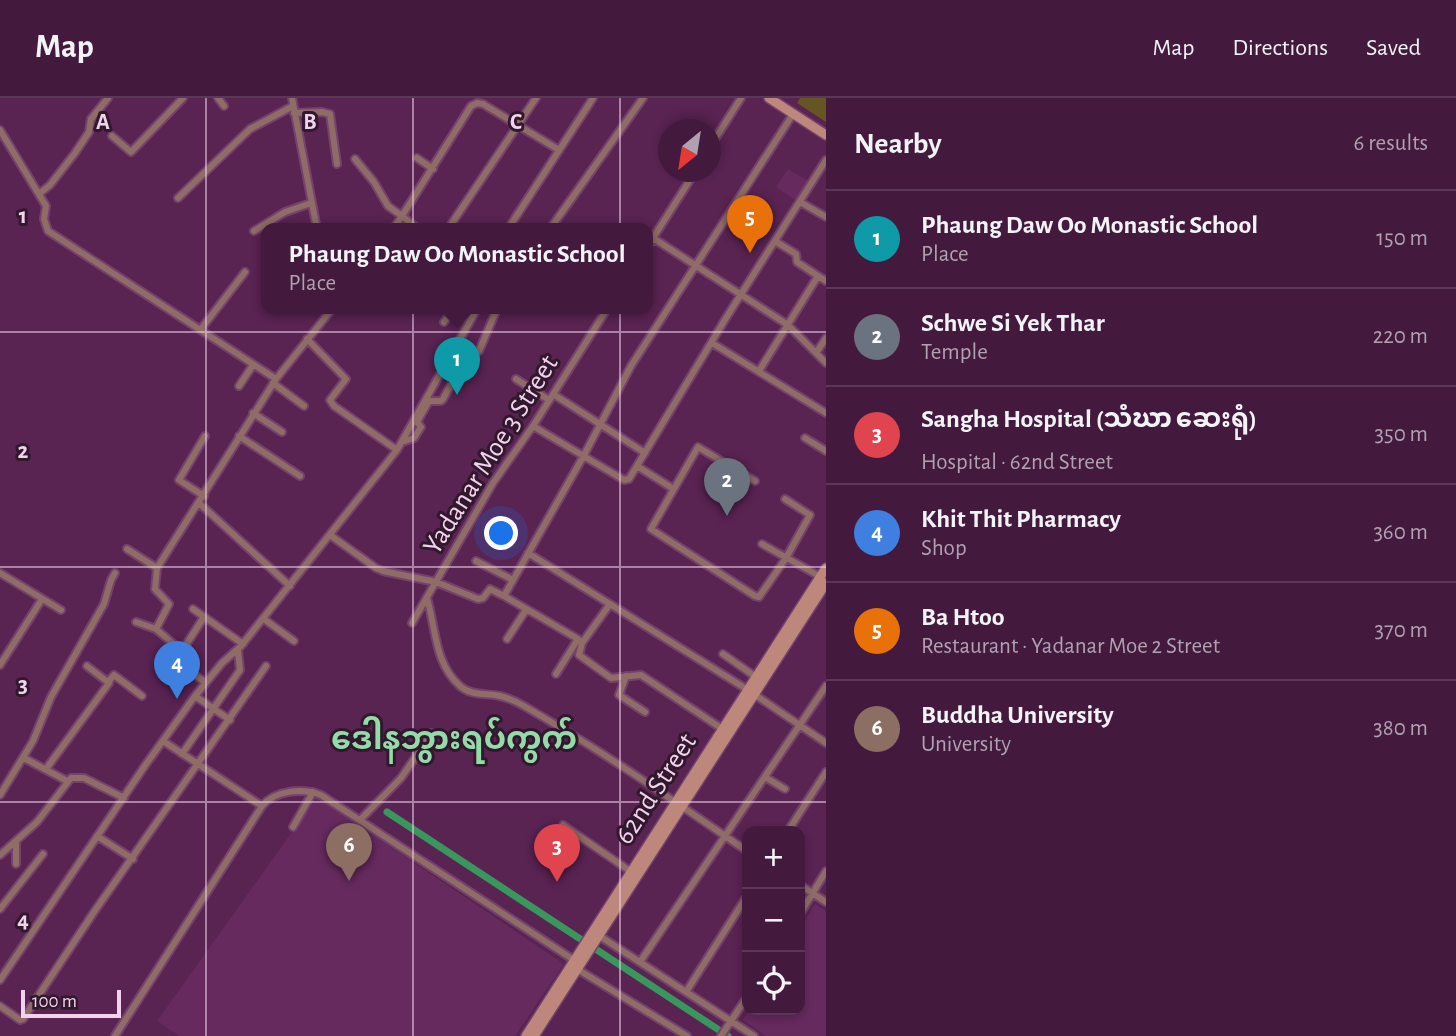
<!DOCTYPE html>
<html lang="en">
<head>
<meta charset="utf-8">
<style>
  :root { --surface:#431a3e; --page:#4d2749; --text:#f1f3f6; --muted:#afa1b0; --line:#5b3858; --accent:#3fd77d }
  body { margin:0; font-family:"Alegreya Sans","Noto Sans Myanmar",sans-serif; background:var(--page); color:var(--text) }
  .controls { position:absolute; right:21px; bottom:21px; display:grid; overflow:hidden; border-radius:14px; box-shadow:0 4px 10px #0003 }
  .controls button { width:63px; height:63px; display:grid; place-items:center; padding:0; border:0; border-bottom:2px solid var(--line); background:var(--surface); color:var(--text); font:35px sans-serif }
  .compass { position:absolute; left:658px; top:21px; width:63px; height:63px; border-radius:50%; background:var(--surface); box-shadow:0 4px 10px #0003; rotate:210deg }
  .scale { position:absolute; left:21px; bottom:18px; width:100px; box-sizing:border-box; padding-left:7px; border:4px solid #f3d2ed; border-top:0; font-size:19px; line-height:24px; white-space:nowrap; color:#f3d2ed; -webkit-text-stroke:5px #31192d; paint-order:stroke }
  .you { position:absolute; left:502px; top:436px; width:24px; height:24px; margin:-18px; border:5px solid #fff; border-radius:50%; background:#1a73e8; box-shadow:0 0 0 10px #1a73e833 }
  .badge { display:grid; place-items:center; width:46px; height:46px; border-radius:50%; background:var(--accent); color:#fff; font-size:23px; font-weight:700 }
  .pin { position:absolute; translate:-50% -58px; filter:drop-shadow(0 2px 4px #0008) }
  .pin::after { content:''; position:absolute; top:37px; width:24px; height:21px; background:inherit; clip-path:polygon(0 0,100% 0,50% 100%) }
  .popup { position:absolute; left:261px; top:125px; width:392px; height:91px; box-sizing:border-box; display:grid; place-content:center; border-radius:14px; background:var(--surface); filter:drop-shadow(0 2px 5px #0005); font-size:23px; white-space:nowrap; color:var(--muted) }
  .popup b { font-size:26px; color:var(--text) }
  .popup::after { content:''; position:absolute; left:50%; top:100%; margin-left:-14px; border:14px solid transparent; border-top-color:var(--surface) }
  .list { margin:0; padding:0; list-style:none }
  h2 { display:flex; justify-content:space-between; align-items:center; height:91px; margin:0; padding:0 28px; font-size:30px }
  h2 small { font-size:23px; font-weight:400; color:var(--muted) }
  .list li { display:grid; grid-template-columns:46px 1fr auto; gap:21px; align-items:center; box-sizing:border-box; height:98px; padding:0 28px; border-top:2px solid var(--line) }
  .list b { display:block; font-size:26px; white-space:nowrap }
  .list p { margin:0; font-size:23px; white-space:nowrap; color:var(--muted) }
  .list em { font-size:23px; font-style:normal; color:var(--muted) }
  .icon { flex:none; width:38px; height:38px; fill:none; stroke:currentColor; stroke-width:2; stroke-linecap:round; stroke-linejoin:round }
  .map { position:relative; flex:none; width:826px; height:938px; overflow:hidden }
  header { display:flex; align-items:center; gap:42px; box-sizing:border-box; height:98px; padding:0 35px; background:var(--surface); border-bottom:2px solid var(--line) }
  header strong { font-size:33px }
  nav { display:flex; gap:38px; margin-inline-start:auto; font-size:24px }
  main { display:flex }
  aside { flex:1; background:var(--surface) }
  .map>svg:first-child { display:block }
</style>
</head>
<body>
<header>
<strong>Map</strong>
<nav><a>Map</a><a>Directions</a><a>Saved</a></nav>
</header>
<main>
<div class="map">
<svg width="826" height="938" viewBox="0 0 826 938">
  <rect width="100%" height="100%" fill="#592352"/>
  <path fill="#662a5f" d="M788,71L810,84L797,103L776,89Z
    M317,699L564,866L515,938H179L157,923Z
    M815,806L826,813V938H766L743,922L750,912H800V831Z"/>
  <path fill="#645523" d="M800,0H826V24L797,5Z"/>
  <g fill="none" stroke-linecap="round" stroke-linejoin="round">
    <path stroke="#39965c" stroke-width="7" d="M387,714L728,938"/>
    <g stroke="#75426e" stroke-width="10">
      <path id="street" d="M218,0L224,8
        M292,0L317,131
        M294,15L322,14L330,16L337,66
        M0,32L46,108L44,121L48,133L276,281
        M112,38L131,54L183,0
        M710,49L741,0
        M417,60L433,71
        M355,61L374,84L388,108L402,118L471,8L477,5L483,6L559,52
        M39,96L50,87L75,55L89,34L91,21L108,0
        M178,100L250,31L293,8
        M800,104L826,119
        M393,131L402,118L418,131
        M448,131L536,0
        M508,131L593,0
        M550,131L643,0
        M254,133L285,114L311,105
        M653,140L788,227L826,265
        M775,143L796,156L797,164L818,178
        M648,148L695,74
        M444,224L453,211
        M201,231L245,174
        M307,241L346,281L330,302L334,308L397,352
        M712,245L826,315
        M816,255L826,240
        M759,273L818,178L826,183
        M516,281L549,302
        M273,285L304,308
        M239,288L253,267
        M553,296L645,355
        M253,315L282,334
        M533,328L624,382L629,381L726,220L826,62
        M239,338L300,378
        M805,340L826,353
        M403,341L405,343L414,340L421,329L417,324L429,303H441L443,301L457,276L454,266L464,252L473,256L479,253L497,211
        M637,368L672,390
        M755,383L698,349L651,431L755,498L759,499L786,460L810,417L785,401
        M204,398L179,382L205,338
        M199,405L290,488
        M330,437L376,470L383,473L436,484L478,501L483,500L490,491L504,498L583,359L631,268L793,16
        M762,446L821,479
        M127,451L157,470
        M528,455L748,592L826,645
        M476,463L513,482
        M0,475L61,512
        M504,498L578,541L582,545L579,557L611,580L641,577L724,632
        M427,500C436,530 434,565 460,588C471,598 486,595 500,598C509,600 517,604 524,608C601,652 674,703 747,753
        M193,511L243,546
        M264,521L294,543
        M136,524L156,531
        M412,525L493,385L533,328L607,211
        M507,541L526,512
        M582,545L610,506
        M182,553L204,519
        M723,556L756,579
        M0,567L42,501
        M556,576L578,541
        M626,578L619,597L645,614
        M109,583L114,577L142,598
        M205,584L179,566L182,553L156,531L169,506L155,491L157,470L276,281L332,211
        M195,598L230,622
        M163,643L262,708
        M182,656L240,572L238,553
        M24,660L67,683
        M46,671L109,585L87,568
        M765,679L785,691
        M0,697L33,643L51,599L104,506L111,482L115,475
        M360,722L401,680L432,635
        M563,727L630,773
        M293,729L313,694
        M788,733L826,674
        M97,738L133,761
        M16,744V766
        M0,757L37,724L71,680H84L124,700
        M800,787L826,804
        M0,811L43,756
        M800,816L826,773
        M598,837L754,938
        M640,864L826,588
        M577,871L687,938
        M0,882L144,669L195,598L222,565L241,548L397,352L477,211
        M686,894L747,798
        M0,908L20,922L23,921L94,814L266,568
        M115,938L262,708C275,692 302,690 321,697L577,864
        M721,938L747,899"/>
    </g>
    <g stroke="#75426e" stroke-width="12">
      <path id="secondary" d="M769,0L826,37
        M526,938L826,470
        M534,938L826,485"/>
    </g>
    <use href="#street" stroke="#8f6c65" stroke-width="6"/>
    <use href="#secondary" stroke="#bd877b" stroke-width="9"/>
  </g>
  <path fill="none" stroke="#f3d2ed" stroke-width="2" stroke-opacity="0.55" d="M206,0V938M413,0V938M620,0V938M0,234H826M0,469H826M0,704H826"/>
  <g text-anchor="middle" dominant-baseline="central" stroke-width="6" stroke-linejoin="round" paint-order="stroke">
    <g font-size="28" fill="#f3d2ed" stroke="#31192d">
      <text transform="translate(491 357) rotate(-58)">Yadanar Moe 3 Street</text>
      <text transform="translate(656 691) rotate(-57)">62nd Street</text>
    </g>
    <g font-size="32" font-weight="bold" fill="#95dba9" stroke="#31192d">
      <text x="454" y="641">ဒေါနဘွားရပ်ကွက်</text>
    </g>
  </g>
  <g font-size="23" text-anchor="middle" font-weight="bold" fill="#f3d2ed" stroke="#31192d" stroke-width="6" stroke-linejoin="round" paint-order="stroke">
    <text x="103" y="31">A</text>
    <text x="310" y="31">B</text>
    <text x="516" y="31">C</text>
    <text x="23" y="125">1</text>
    <text x="23" y="360">2</text>
    <text x="23" y="594">3</text>
    <text x="23" y="829">4</text>
  </g>
</svg>
<div class="controls">
<button>+</button>
<button>−</button>
<button><svg class="icon" aria-label="locate" viewBox="0 0 24 24"><circle cx="12" cy="12" r="6"/><path d="M12 2v4M12 18v4M2 12h4M18 12h4"/></svg></button>
</div>
<svg class="compass" viewBox="-18 -18 36 36"><path d="M0-13l5 13h-10z" fill="#e53935"/><path d="M0 13l5-13h-10z" fill="#afa1b0"/></svg>
<div class="scale">100 m</div>
<div class="you"></div>
<div class="pin badge" style="left:457px;top:297px;background:#0f9aa8">1</div>
<div class="popup"><b>Phaung Daw Oo Monastic School</b>Place</div>
<div class="pin badge" style="left:727px;top:418px;background:#6b7280">2</div>
<div class="pin badge" style="left:557px;top:784px;background:#e0444e">3</div>
<div class="pin badge" style="left:177px;top:601px;background:#3f7fe0">4</div>
<div class="pin badge" style="left:750px;top:155px;background:#e8710a">5</div>
<div class="pin badge" style="left:349px;top:783px;background:#8d6e63">6</div>
</div>
<aside>
<h2>Nearby<small>6 results</small></h2>
<ul class="list">
<li><span class="badge" style="background:#0f9aa8">1</span><div><b>Phaung Daw Oo Monastic School</b><p>Place</p></div><em>150 m</em></li>
<li><span class="badge" style="background:#6b7280">2</span><div><b>Schwe Si Yek Thar</b><p>Temple</p></div><em>220 m</em></li>
<li><span class="badge" style="background:#e0444e">3</span><div><b>Sangha Hospital (သံဃာ ဆေးရုံ)</b><p>Hospital · 62nd Street</p></div><em>350 m</em></li>
<li><span class="badge" style="background:#3f7fe0">4</span><div><b>Khit Thit Pharmacy</b><p>Shop</p></div><em>360 m</em></li>
<li><span class="badge" style="background:#e8710a">5</span><div><b>Ba Htoo</b><p>Restaurant · Yadanar Moe 2 Street</p></div><em>370 m</em></li>
<li><span class="badge" style="background:#8d6e63">6</span><div><b>Buddha University</b><p>University</p></div><em>380 m</em></li>
</ul>
</aside>
</main>
</body>
</html>
